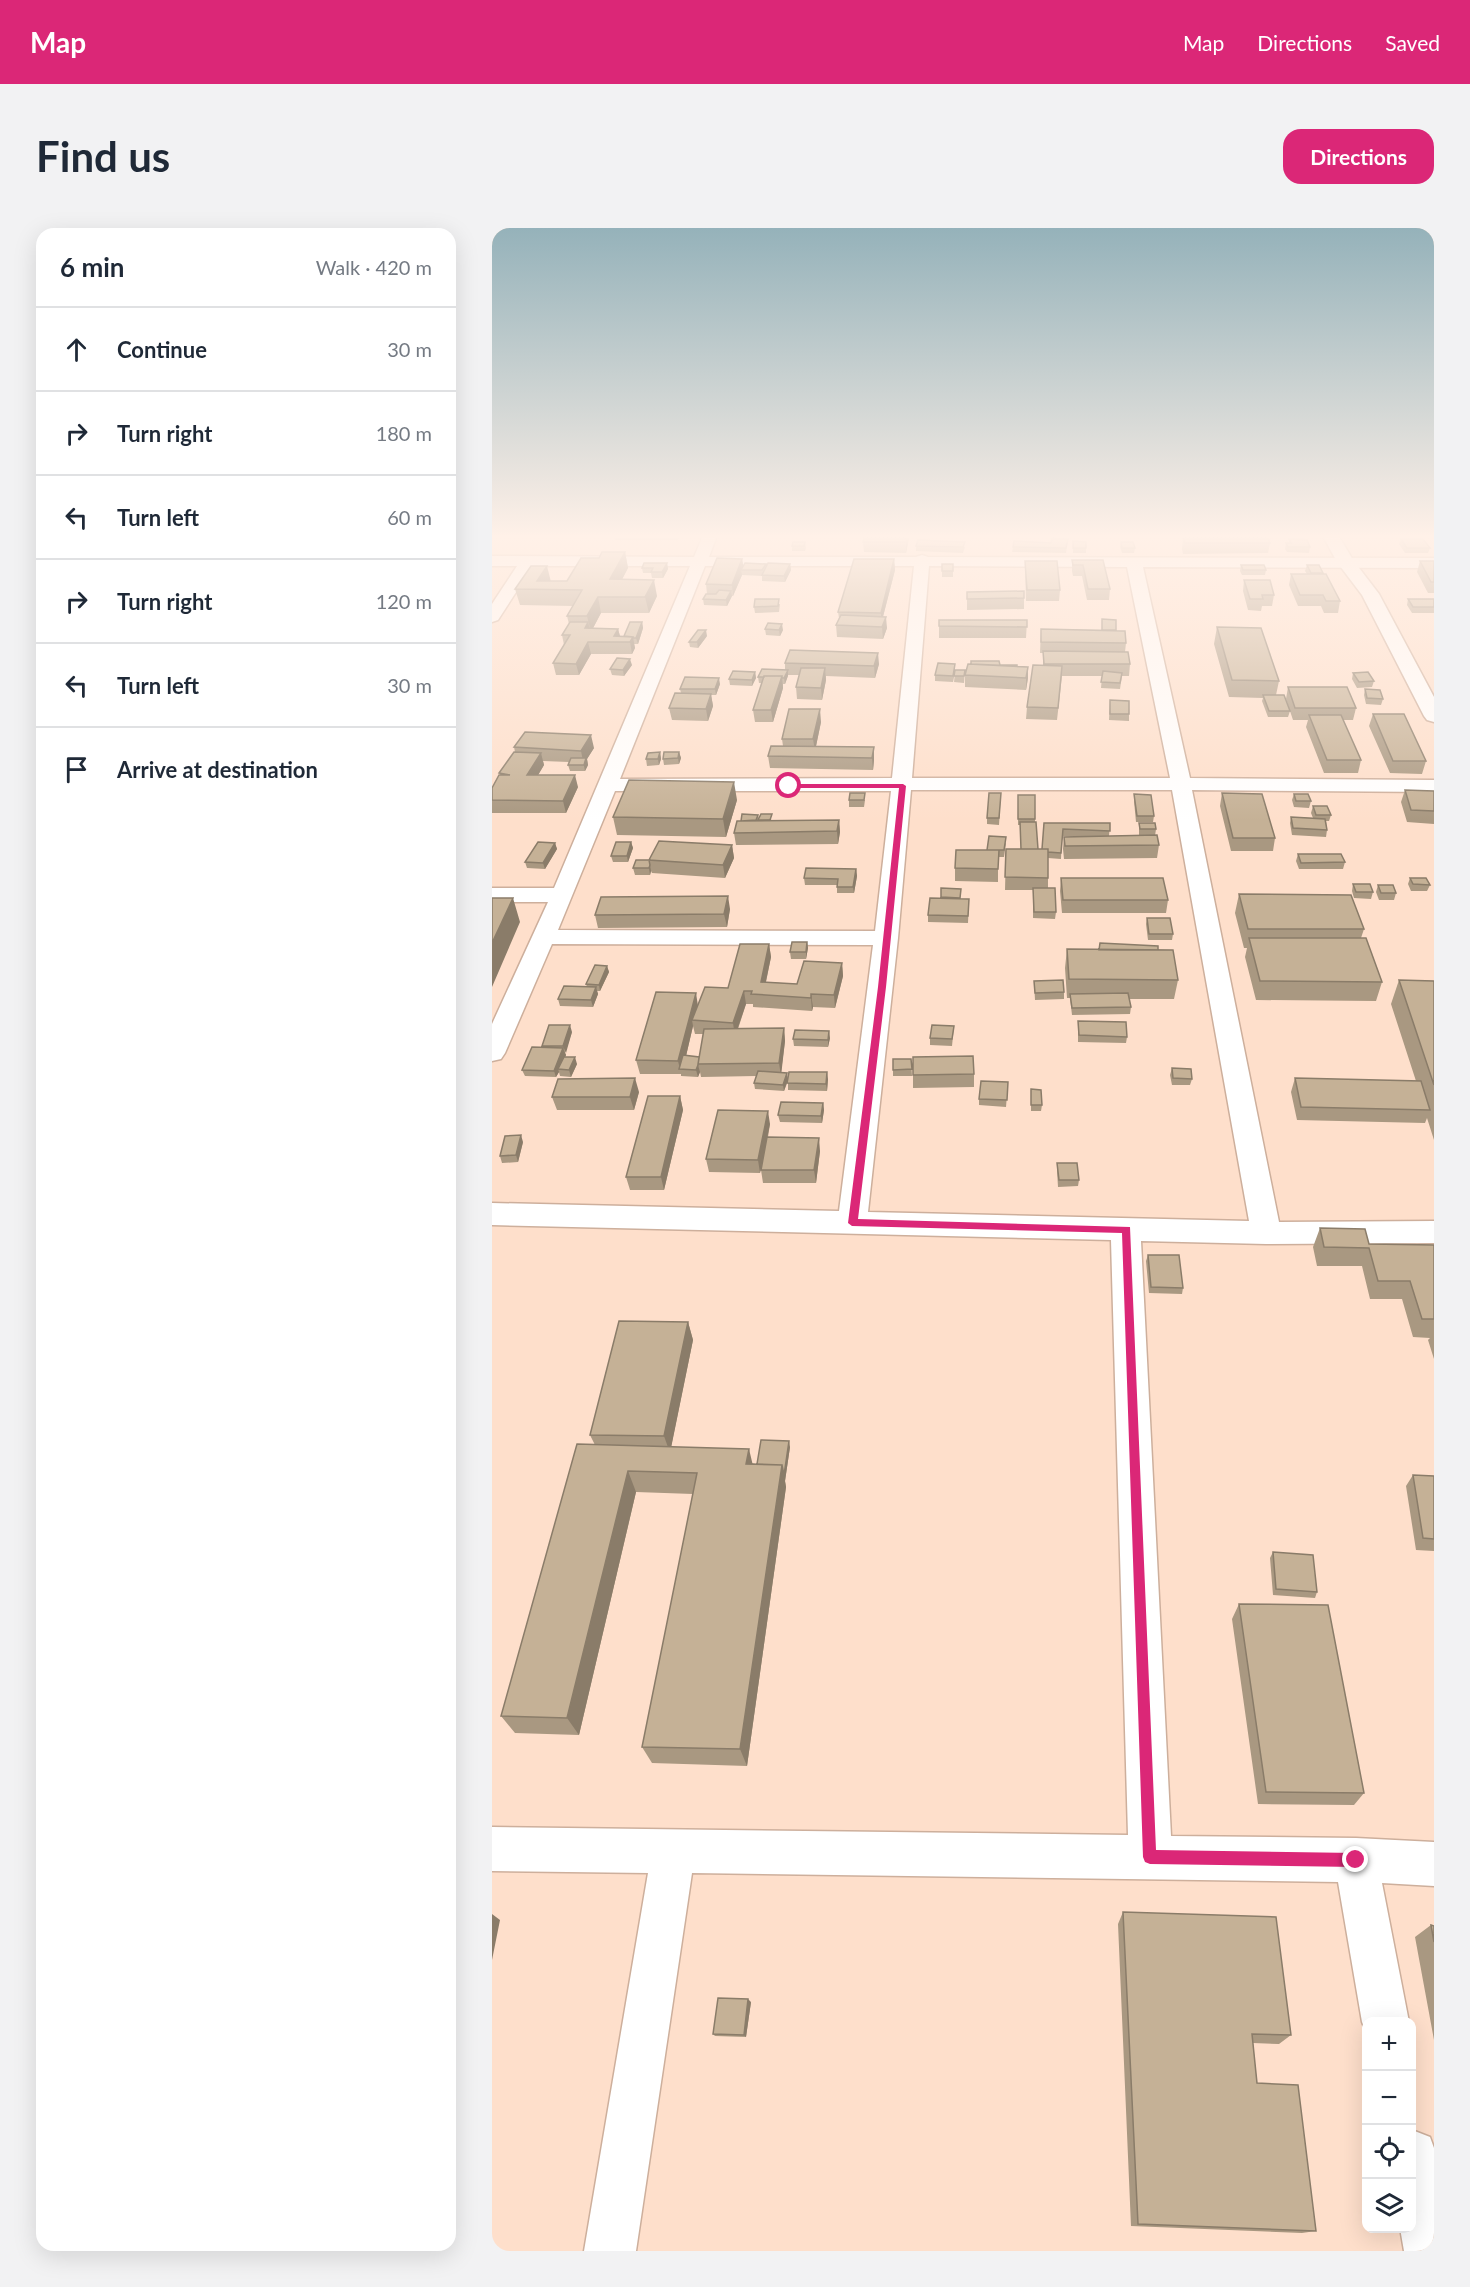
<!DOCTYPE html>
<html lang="en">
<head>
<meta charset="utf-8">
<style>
  :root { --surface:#fff; --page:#f2f2f3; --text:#1f2937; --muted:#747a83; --line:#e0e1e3; --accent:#db2777 }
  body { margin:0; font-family:Lato,sans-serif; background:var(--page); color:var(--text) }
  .controls { position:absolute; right:18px; bottom:18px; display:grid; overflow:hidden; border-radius:12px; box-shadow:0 6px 24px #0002 }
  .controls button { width:54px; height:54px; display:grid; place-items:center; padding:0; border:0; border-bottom:2px solid var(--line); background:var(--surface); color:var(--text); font:30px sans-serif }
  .stop { position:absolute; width:18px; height:18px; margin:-14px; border:4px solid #db2777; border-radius:50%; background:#fff }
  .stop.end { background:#db2777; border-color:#fff; box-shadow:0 2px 6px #0008 }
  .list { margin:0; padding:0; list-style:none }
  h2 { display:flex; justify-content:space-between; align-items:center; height:78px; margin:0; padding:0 24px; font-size:26px }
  h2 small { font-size:20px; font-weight:400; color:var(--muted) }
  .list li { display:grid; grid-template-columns:39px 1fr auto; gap:18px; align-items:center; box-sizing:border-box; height:84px; padding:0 24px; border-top:2px solid var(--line) }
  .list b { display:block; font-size:22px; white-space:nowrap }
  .list em { font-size:20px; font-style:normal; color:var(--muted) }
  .icon { flex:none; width:33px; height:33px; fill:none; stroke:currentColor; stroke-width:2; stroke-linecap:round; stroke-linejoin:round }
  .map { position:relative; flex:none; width:942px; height:2023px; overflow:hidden; border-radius:18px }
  header { display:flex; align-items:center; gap:36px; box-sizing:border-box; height:84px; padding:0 30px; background:var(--accent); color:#fff }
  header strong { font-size:28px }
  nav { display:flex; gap:33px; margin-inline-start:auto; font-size:21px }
  .intro { display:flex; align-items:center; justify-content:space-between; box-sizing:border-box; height:144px; padding:0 36px }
  h1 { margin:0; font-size:42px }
  .button { padding:15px 27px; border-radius:18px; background:var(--accent); color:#fff; font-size:21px; font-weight:700 }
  main { display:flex; gap:36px; padding:0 36px }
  aside { flex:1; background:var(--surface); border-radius:18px; box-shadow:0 6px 24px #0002 }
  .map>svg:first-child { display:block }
</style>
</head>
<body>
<header>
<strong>Map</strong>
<nav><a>Map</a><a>Directions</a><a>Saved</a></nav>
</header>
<div class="intro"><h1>Find us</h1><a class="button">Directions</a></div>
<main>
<aside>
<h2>6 min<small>Walk · 420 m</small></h2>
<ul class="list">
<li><svg class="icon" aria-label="ahead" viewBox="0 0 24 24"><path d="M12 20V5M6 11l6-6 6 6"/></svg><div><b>Continue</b></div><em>30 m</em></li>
<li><svg class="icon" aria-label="right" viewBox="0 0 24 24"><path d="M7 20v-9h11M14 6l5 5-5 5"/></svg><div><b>Turn right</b></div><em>180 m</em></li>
<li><svg class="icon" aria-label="left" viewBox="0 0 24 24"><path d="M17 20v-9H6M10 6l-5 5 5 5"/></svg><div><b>Turn left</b></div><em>60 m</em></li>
<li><svg class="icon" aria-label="right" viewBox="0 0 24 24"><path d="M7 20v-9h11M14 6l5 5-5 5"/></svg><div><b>Turn right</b></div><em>120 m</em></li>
<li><svg class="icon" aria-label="left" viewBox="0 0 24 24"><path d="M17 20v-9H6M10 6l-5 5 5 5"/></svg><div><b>Turn left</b></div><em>30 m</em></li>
<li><svg class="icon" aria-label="arrive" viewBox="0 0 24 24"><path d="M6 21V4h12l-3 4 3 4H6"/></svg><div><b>Arrive at destination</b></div></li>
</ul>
</aside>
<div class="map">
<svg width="942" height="2023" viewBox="0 0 942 2023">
  <rect width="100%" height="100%" fill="#fedfcb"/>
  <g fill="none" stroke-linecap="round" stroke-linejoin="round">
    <g stroke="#cdaf9c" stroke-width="3">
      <path id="street" d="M210,310H224L217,329H424L430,327L436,329L942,330V340L651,339L698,550L942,552V564L700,562L787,994L942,993V1015L774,1016L649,1013L679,1608L864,1610L942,1614V1658L890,1655L917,1794H874V1804L870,1794L846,1654L200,1645L144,2023H92L156,1645L0,1643V1599L636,1607L619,1012L0,997V975L347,983L381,717L60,716L13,825L9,831L0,833V796L56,674H0V660H62L198,338H41L6,392L0,394V376L25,338H0V328L202,329ZM213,338H422L400,550L128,551ZM437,338L635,339L678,550H420ZM419,562H680L757,993L376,984L406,710ZM123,563H399L383,703L66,702Z
        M920,1902L938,1909L942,1920V2023H912L908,2000H920Z"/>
    </g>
    <g stroke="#cdaf9c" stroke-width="3">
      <path id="secondary" d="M832,310H848L861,332L887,366L942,469V494L935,492L932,488L870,367L845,334Z"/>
    </g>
    <use href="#street" fill="#fff" fill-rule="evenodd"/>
    <use href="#secondary" fill="#fff" fill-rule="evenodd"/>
  </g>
  <path fill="#a99881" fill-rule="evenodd" d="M123,310H187L186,312H123Z
    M372,310H417L414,325L372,324L371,314Z
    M691,310L778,315L776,325L691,326L690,321Z
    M798,310H812V312L818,319L817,325L795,324L793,321L794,315H797V311H799Z
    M576,311L574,325L520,324L521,319L559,315Z
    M909,311L938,320L936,325H913L907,316Z
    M581,313L594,320V325H581Z
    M313,314L314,320L313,323H300V318Z
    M629,314L643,320L642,325H630L628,319Z
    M424,318L473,319L471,325L424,323Z
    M133,324L136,340L130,351L165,368L157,385H109L101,400L126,401L128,408H132L150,394L151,400L146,416H142L143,420L140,426H99L87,447H64L61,435L72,417L70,407L77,396L75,388L81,378L28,377L23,361L59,353H75L107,330Z
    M250,331L251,338L274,339L298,336L299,342L293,354L270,353V348L250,347L241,368H240L235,378L212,377L211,371L215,366L214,356Z
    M402,331L403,342L391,389L395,400L391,411L345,409L344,397L347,390L346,384Z
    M580,332H611L618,361L617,372H595L590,348H581L580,343Z
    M533,333L568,362L567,373H534Z
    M928,333H942V365H936L925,344Z
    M175,335L176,341L171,350H160L159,345H151L150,340Z
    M450,336H461V349H450Z
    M749,337L774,342L773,347H750L748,343Z
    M815,337L831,345L848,373L846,385H832L829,378H806L797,357L799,346H815L813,343Z
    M752,352L782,367L780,378H770L769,383L756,382L751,363Z
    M475,364L532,370V381L475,382Z
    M916,371H942V385H920L915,377Z
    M288,376L287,384L263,385L262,379Z
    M456,392H535L534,410H447V398Z
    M725,399L787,453L784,467L798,483L796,489H776L770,473L771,470L737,469L722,416Z
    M273,401L291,402L288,408L274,407Z
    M549,401L624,402L634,415L633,424L638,436L637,448H630L628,461L609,460L610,448H570L565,492L534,491L535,479L551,437V425H548Z
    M215,408L206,420L198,419L197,414Z
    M293,435L387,436L383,450L334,448V452L330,472L305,471L304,459L307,447H296L293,456H291V460L281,494H263L261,482L270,455H267L266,449L293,442Z
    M140,437L132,448L120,447L118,441Z
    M508,437L536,439V450L534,462L473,459V447Z
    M463,442H473L472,455L462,454L463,445L461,454L443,453V447Z
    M263,444L264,450L260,458L238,457L237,451Z
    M861,445L882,453L880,459L865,460L860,451Z
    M228,456L224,467H219L221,478L216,493L180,492L177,480L189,465L188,461Z
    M796,459L864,480L861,492H851L869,532L866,545H832L814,499L816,492H801L794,471Z
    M873,461L891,471L889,477L874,476L872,467Z
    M618,472L637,486V493L617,492Z
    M881,486L934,533L930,546L898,545L877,498Z
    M329,494L324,518L382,519V532L381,542L278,540L276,528L291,518L290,511Z
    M22,519L102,520L95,531L96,537L93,543H78L76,537L77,534L51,533L52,537L46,547L86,559L74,585H0V560L8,547L7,545L23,524Z
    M168,524L169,531L167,537L155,538L154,531Z
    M187,524L189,530L187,536L172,537L171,531Z
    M913,562L942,563V596L915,594L909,574Z
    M509,565L507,597L495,596V590Z
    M730,565L783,610L781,623H739L728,578Z
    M642,566L662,588L661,594H644L642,573Z
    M802,566L819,573L817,580L802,579L800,572Z
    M526,567H543V594L546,621H550L552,595H618L617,608L647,607V595L664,601L663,608L667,617L665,630L572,631L571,621L572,609L588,608H570L569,631L556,630V660L564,684L563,691L541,690V662H513L514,621H529L528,597H526Z
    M245,572L234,609L125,607L121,589Z
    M357,572H373L372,579H357Z
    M821,578L839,587L837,593H834L835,602L834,609L800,607L798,595L799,589L821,590L819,585Z
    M266,587L267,591L281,592H347L348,604L346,616L244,617L242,605L249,593Z
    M139,614L141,620L136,634H121L119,628Z
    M63,615L65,621L53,641L35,640L33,634Z
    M514,615L512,629H506V654L463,653V640L495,622Z
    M240,617L242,630L233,650L160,645L159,643L158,647H143L141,640L157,632Z
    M806,626L853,634L851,641H807L804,633Z
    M364,641L365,648L362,665H345V657H313L312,650Z
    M569,650L676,672L674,685H570L568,663Z
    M918,650L938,657L935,663H919L916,656Z
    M861,656L881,664L879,671L862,670L860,663Z
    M886,657L904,665L902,672H887L884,664Z
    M449,660L469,661L468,671H477L476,695L436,694V687L449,671Z
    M747,666L872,701L869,710L890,754L884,773L764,772L753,729L755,720H752L743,685Z
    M238,681L235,699L106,700L103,687Z
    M655,690L681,706L680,712H656L654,696Z
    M315,714L316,720L314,731H299L298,724Z
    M608,715L666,722L686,752L682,771H637L639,779L638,786L580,787L578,770H575L573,740L575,721L607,722Z
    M277,716L279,729L274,754L305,756L350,735L351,748L343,780L321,779L320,783L261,779V776H254L246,801L292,800L293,813L289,844L296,851H336L335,863L296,862V853L292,863L263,861L262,855L264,848L209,849L208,844L206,849L189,848V846H148L144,832L206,777L236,760ZM201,798L203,806H212L207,829L194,828Z
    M115,738L117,744L108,763H105L106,766L101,779L68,778L66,771L95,759L94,756Z
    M907,752L942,753V912L935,890L933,895L805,892L799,864L803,850L924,853L899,776Z
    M542,753L572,764V771L543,772Z
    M586,793L635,809L634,815L586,814Z
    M462,798L460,818L438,817V810Z
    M80,804L73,825L74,827L73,829L85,836L79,849L68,848L67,844L64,849L33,848L30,842L50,819V818Z
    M338,810L336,819L302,818L301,811Z
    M401,831H419L420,848H401Z
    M680,840L700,851L698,857H680L678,847Z
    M482,846V859L421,860V847Z
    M516,854L514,879L487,877V871Z
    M539,861L550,877L549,883H539Z
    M147,864L142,882H65L60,869Z
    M188,868L191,882L172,962H138L134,949Z
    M331,875L332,882L330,895L288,894L286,887Z
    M278,896L276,909L328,923L324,955H271L269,942L270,935L268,945L217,944L214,931Z
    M31,914L26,934L10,935L8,928Z
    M565,935L587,952L586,958L566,959L565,942Z
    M828,1000L877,1016L942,1017V1131L936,1112L938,1110L921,1109L910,1071H878L870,1038H825L821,1019Z
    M656,1027L691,1060L690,1066L657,1065L654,1033Z
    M196,1094L201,1112L179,1219L265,1236L298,1219L293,1253L294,1259L255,1538L160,1535L150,1519L201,1266L144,1264L87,1507L23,1505L9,1488L103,1217L98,1207Z
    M921,1247L942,1248V1323L924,1322L914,1258Z
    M781,1324L825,1364L823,1370L781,1367L778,1330Z
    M747,1376L872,1565L862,1577L766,1576L740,1391Z
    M631,1684L799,1807L787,1816L761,1815L765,1855L824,2003L810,2005L639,1998L626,1696Z
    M939,1697L942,1698V1812L923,1709Z
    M259,1774L254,1809L223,1808L221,1806Z"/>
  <path fill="#8a7c69" d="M414,310H417L414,325Z
    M133,324L136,340L122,367L118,351Z
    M250,331L252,342H249L250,347L241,368L240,357Z
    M402,331L403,342L389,396V385Z
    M175,335L176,341L171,350L170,344Z
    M298,336L299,342L293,354L292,348Z
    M55,338L59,354L45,353Z
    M162,352L165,368L157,385L153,369Z
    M239,363L240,368L235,378L234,372Z
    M106,369L109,385L99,404L95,388Z
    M394,389L395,400L391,411L390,399Z
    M96,394L99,405L93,400Z
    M150,394L151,400L146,416L144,410Z
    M290,396L291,402L288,408L287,402Z
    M126,401L129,412L122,408Z
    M214,402L215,408L206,420L205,414Z
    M141,409L143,420L140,426L138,414Z
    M96,414L99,426L87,447L84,436Z
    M386,425L387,436L383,450L382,438Z
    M138,431L140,437L132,448L131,442Z
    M536,439V450L534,462V450Z
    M333,440L334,452L330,472L329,460Z
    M296,442V448L293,456L292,450Z
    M263,444L264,450L260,458V452Z
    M290,448L291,460L281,494L279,482Z
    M227,450L228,456L224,467L223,461Z
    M219,466L221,478L216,493L214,481Z
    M328,481L329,494L323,523L321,511Z
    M99,507L102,520L95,531L96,537L93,543L89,523Z
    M382,519V532L381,542L380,530Z
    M168,524L169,531L167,537L166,531Z
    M187,524L189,530L187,536L186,530Z
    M49,525L52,537L39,559L35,547Z
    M83,547L86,559L74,585L71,573Z
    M242,554L245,572L234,609L231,591Z
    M347,592L348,604L346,616L345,603Z
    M139,614L141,620L136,634L135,628Z
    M63,615L65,621L53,641L51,635Z
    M240,617L242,630L233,650L231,637Z
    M158,637L159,643L158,647L157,640Z
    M364,641L365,648L362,665L361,659Z
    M236,668L238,681L235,699L232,686Z
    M21,670L28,694L0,759V715Z
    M315,714L316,720L314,731V724Z
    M277,716L279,729L271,767L269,754Z
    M350,735L351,748L343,780L342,767Z
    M115,738L117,744L108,763L107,757Z
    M104,759L106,766L101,779L99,772Z
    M252,763L254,776L243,808L241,795Z
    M204,765L206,778L200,792L201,798L191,841H188L186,833Z
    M319,766L321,779L320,783L319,770Z
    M78,797L80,804L74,825L71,818Z
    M292,800L293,813L289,848L287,835Z
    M337,803L338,810L336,819V812Z
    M71,820L74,827L68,841H66L67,844L64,849L62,843Z
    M83,829L85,836L79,849L77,842Z
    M206,837L208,844L206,849L204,842Z
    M335,844L336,851L335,863L334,856Z
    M295,845L296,851L292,863L291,857Z
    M143,850L147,864L142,882L138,869Z
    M188,868L191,882L172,962L169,949Z
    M331,875L332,882L330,895L329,888Z
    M276,883L278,896L268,945L266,932Z
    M29,907L31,914L26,934L24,927Z
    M327,910L328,923L324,955L322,942Z
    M196,1094L201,1112L178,1225L172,1208Z
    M297,1213L298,1219L293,1253L294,1259L255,1538L248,1521L290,1237Z
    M257,1221L262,1242L254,1236Z
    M136,1243L144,1264L87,1507L75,1490Z
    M0,1686L8,1692L0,1732Z
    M256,1771L259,1774L254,1809L252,1807Z"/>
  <path fill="#c5b196" stroke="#8a7c69" stroke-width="1.5" d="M372,310H414V314H371Z
    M560,310L576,311L574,320L521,319L522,313L559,315Z
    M691,310H776L778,315H693Z
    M797,311L815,312L818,319H796L794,315H799Z
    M909,311H931L938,320H915Z
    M426,312L473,314L471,319L424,318Z
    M581,313L594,314V320H581Z
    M301,314H313L312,318H300Z
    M629,314H641L643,320H630Z
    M110,324H133L118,351L162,352L153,369H106L95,388H75L90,362L23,361L39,338H55L45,353H75L89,330H107Z
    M225,330L250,331L240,357L214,356Z
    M362,331H402L389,385L346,384Z
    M580,332H611L618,361H596L591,337H581Z
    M533,333H565L568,362H535Z
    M928,333H942V354H939Z
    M152,335H175L170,344H159L161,340H150Z
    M253,335L274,336L270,342H249Z
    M276,335L298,336L292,348L270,347Z
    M450,336H461V343H450Z
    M749,337H772L774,342H751Z
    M815,337H827L831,345H819Z
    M799,346H834L848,373H834L831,367H808Z
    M752,352H778L782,367H770L771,371H758Z
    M227,362L239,363L234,372L211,371L214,366H224Z
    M532,363V370L475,371V364Z
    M263,371H287L286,378L262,379Z
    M916,371H942V379H921Z
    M349,387L394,389L390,399L344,397Z
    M610,391L624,392V402H610Z
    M447,392H535V399L447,398Z
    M78,394H96L93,400L126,401L122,408L141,409L138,414H96L84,436L61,435L78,407H70Z
    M138,394H150L144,410H141V409L132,408Z
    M276,395L290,396L287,402L273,401Z
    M725,399L769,400L787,453L740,452Z
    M549,401L633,403L634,415L549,414Z
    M206,402H214L205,414H197Z
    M298,422L386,425L382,438L293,435Z
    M551,423L636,424L638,436H552Z
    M125,430L138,431L131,442L118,441Z
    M479,433H507L508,437H525V438L479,436Z
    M446,435L463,436L461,448L443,447Z
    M476,436L536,439L534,450L473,447Z
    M541,437L570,438L566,480L535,479Z
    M309,440H333L329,460L304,459Z
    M270,441L296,442L292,450H290V448H272V449H266Z
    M463,442H473L472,448H462Z
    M241,443L263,444L260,452L237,451Z
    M611,443L630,445L628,455L609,454Z
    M876,444L882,453L867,454L861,445Z
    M272,448H290L279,482H261Z
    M193,449L227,450L223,461H188Z
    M796,459H855L864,480H803Z
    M873,461L888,462L891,471L875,470Z
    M183,465L219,466L214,481L177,480Z
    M771,467H792L798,483H777Z
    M618,472L637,473V486H618Z
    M297,481H328L321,511H290Z
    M881,486H912L934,533H901Z
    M817,487H849L869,532H835Z
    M33,504L99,507L89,523L22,519Z
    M279,518L382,519L380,530L276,528Z
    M22,524L49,525L35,547H83L71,573L0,572V560L7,547H18L7,545Z
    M168,524L166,531H154L156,525Z
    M172,524H187L186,530L171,531Z
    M79,530H94L92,537H76Z
    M137,552L242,554L231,591L121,589Z
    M913,562L942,563V583L919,582Z
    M358,565H373L372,572H357Z
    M497,565H509L507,590H495Z
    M730,565L770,566L783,610H741Z
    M642,566L659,567L662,588H645Z
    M802,566H816L819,573H804Z
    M526,567H543V591H526Z
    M821,578H835L839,587H824Z
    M250,586L266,587L264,592L249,593Z
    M269,586H280L278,592H266Z
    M799,589L833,591L835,602L801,600Z
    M347,592L345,603L242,605L245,593Z
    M528,594H544L546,621H529Z
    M552,595H618V603L571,601L569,625L556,624V621H550Z
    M647,595H663L664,601H648Z
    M665,607L667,617L573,618L572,609Z
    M497,608L514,609L512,622H495Z
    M167,613L240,617L231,637L157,632Z
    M46,614L63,615L51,635L33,634Z
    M124,614H139L135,628H119Z
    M514,621H556V650L513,649Z
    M464,622H507L506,641L463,640Z
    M806,626H849L853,634L809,635Z
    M144,632H159H157L158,637L157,640H141Z
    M314,640L364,641L361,659H345L346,651L312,650Z
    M569,650H671L676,672H571Z
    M918,650H934L938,657L921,656Z
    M861,656H878L881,664H864Z
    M886,657H901L904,665H889Z
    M449,660L469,661L468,670L449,669Z
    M541,660H563L564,684H542Z
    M747,666L859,667L872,701H756Z
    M236,668L232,686L103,687L109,669Z
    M0,670H21L0,715Z
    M438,670L477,671L476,688L436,687Z
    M655,690H678L681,706H657Z
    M757,710H874L890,754L768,753Z
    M300,714H315L314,724H298Z
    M608,715L666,718V722H607Z
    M248,716H277L269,754L305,756L312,733L350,735L342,767L319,766V770L259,766L260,763H252L241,795L200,792L213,759L236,760Z
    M575,721L681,722L686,752L577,751Z
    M103,737L115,738L107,757L94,756Z
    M571,752L572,764L543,765L542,753Z
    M907,752L942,753V857Z
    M72,758L104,759L99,772L66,771Z
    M164,764L204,765L186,833L144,832Z
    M636,765L639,779L580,780L578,766Z
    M586,793L634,794L635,809L587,807Z
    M57,797H78L71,818H50Z
    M440,797L462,798L460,811L438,810Z
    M292,800L287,835L206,836L212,801Z
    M303,802L337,803L336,812L301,811Z
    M40,819L71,820L62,843L30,842Z
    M191,827L207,829L206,837L204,842L187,841Z
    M481,828L482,846L421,847V829Z
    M72,829H83L77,842L66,841Z
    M401,831H419L420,841L401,842Z
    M680,840L699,841L700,851L681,850Z
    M266,843L295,845L291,857L262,855Z
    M297,844H335L334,856L295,855Z
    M143,850L138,869H60L66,851Z
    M803,850L929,853L938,882L809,879Z
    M489,853L516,854L515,872L487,871Z
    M539,861L549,862L550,877H539Z
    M156,868H188L169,949H134Z
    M289,874L331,875L329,888L286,887Z
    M226,882L276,883L266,932L214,931Z
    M29,907L24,927L8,928L13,908Z
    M275,909L327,910L322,942H269Z
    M565,935H585L587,952H567Z
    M828,1000L873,1001L877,1016L942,1017V1091H930L918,1053H886L877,1020L832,1019Z
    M656,1027H687L691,1060L659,1059Z
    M127,1093L196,1094L172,1208L98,1207Z
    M269,1212L297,1213L292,1247L290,1237L265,1236Z
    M85,1216L257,1221L254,1236L290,1237L248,1521L150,1519L205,1245L136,1243L75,1490L9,1488Z
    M921,1247L942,1248V1311L931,1310Z
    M781,1324L821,1327L825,1364L784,1361Z
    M747,1376L836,1377L872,1565L774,1564Z
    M631,1684L784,1689L799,1807L760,1806L765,1855L806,1857L824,2003L646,1996Z
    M939,1697L942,1698V1714Z
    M226,1770L256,1771L252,1807L221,1806Z"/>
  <linearGradient id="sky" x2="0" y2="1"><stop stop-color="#95b2ba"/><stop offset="0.52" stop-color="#fff1e8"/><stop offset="1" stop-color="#fff1e8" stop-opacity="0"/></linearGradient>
  <rect width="942" height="593" fill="url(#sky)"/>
  <path fill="#db2777" d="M411,556L414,558L394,759L366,991L638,999L664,1622L864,1625L869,1627L871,1632L869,1637L864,1639L658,1636L653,1634L651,1629L630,1005L360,998L356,995L386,759L407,560H297L294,558L297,556Z"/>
</svg>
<div class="controls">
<button>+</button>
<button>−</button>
<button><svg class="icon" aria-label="locate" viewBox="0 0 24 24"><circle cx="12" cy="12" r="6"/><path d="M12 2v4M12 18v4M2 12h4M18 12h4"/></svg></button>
<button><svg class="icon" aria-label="layers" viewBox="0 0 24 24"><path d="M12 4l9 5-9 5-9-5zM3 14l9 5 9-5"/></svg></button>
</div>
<div class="stop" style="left:297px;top:558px"></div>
<div class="stop end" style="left:864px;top:1632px"></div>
</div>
</main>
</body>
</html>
